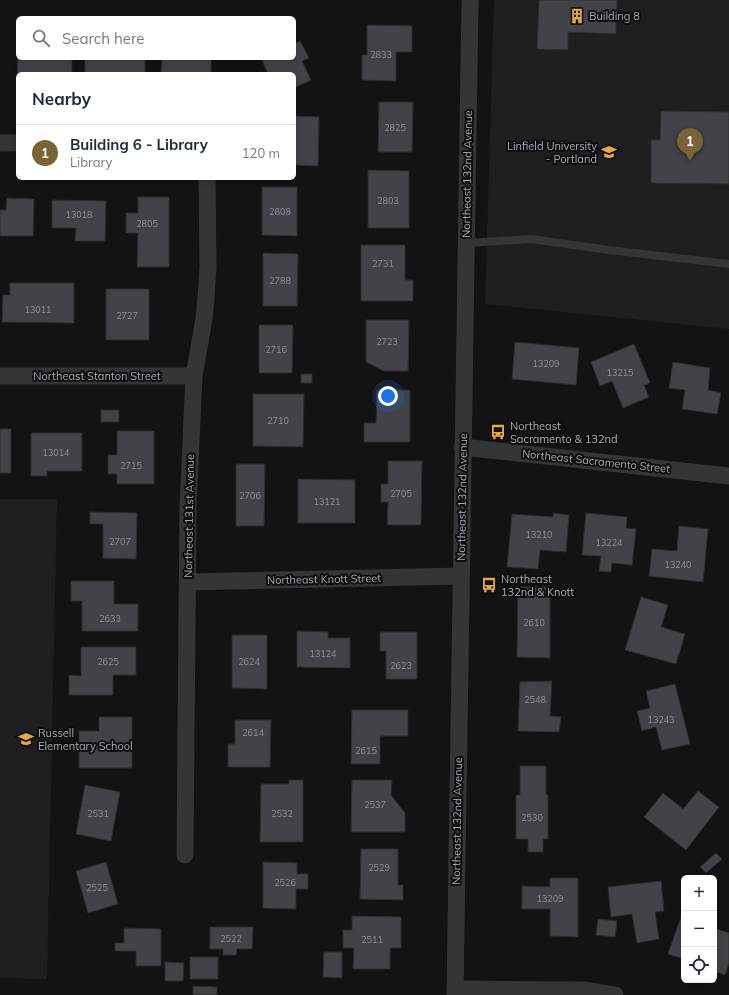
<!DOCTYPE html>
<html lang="en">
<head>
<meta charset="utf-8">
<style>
  :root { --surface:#fff; --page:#f2f2f3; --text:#1f2937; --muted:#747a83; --line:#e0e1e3; --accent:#796337 }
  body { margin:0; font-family:Mulish,sans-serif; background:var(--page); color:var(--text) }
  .controls { position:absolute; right:12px; bottom:12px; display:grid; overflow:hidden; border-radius:6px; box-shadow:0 2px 10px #0003 }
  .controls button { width:36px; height:36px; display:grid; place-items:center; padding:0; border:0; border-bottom:1px solid var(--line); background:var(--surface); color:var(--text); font:20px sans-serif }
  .you { position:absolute; left:388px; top:396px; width:14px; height:14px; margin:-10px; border:3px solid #fff; border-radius:50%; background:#1a73e8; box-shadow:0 0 0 6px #1a73e833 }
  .badge { display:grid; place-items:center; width:26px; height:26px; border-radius:50%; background:var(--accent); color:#fff; font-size:13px; font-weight:700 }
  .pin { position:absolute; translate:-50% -33px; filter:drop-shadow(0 1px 2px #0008) }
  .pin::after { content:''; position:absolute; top:21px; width:14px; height:12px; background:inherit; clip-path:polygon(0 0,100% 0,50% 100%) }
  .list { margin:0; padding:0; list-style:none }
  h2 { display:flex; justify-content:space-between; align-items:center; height:52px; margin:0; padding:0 16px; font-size:17px }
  h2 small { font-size:13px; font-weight:400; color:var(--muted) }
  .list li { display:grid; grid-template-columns:26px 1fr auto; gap:12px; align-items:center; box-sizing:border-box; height:56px; padding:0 16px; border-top:1px solid var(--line) }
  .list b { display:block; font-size:15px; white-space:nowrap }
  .list p { margin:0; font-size:13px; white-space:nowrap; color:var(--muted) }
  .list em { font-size:13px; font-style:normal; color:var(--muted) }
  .icon { flex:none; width:22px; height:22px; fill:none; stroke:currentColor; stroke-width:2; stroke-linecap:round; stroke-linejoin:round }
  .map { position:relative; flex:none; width:729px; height:995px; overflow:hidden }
  .search { position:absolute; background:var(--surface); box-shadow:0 2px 10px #0003; left:16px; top:16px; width:280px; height:44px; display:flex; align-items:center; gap:10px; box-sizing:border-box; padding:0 14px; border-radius:6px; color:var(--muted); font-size:15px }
  .panel { position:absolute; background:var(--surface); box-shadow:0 2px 10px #0003; left:16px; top:72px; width:280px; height:108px; border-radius:6px }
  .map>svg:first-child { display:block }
</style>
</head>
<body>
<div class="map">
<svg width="729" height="995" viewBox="0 0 729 995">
  <rect width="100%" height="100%" fill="#131315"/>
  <path fill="#1f1f22" d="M494,0H729V329L485,304Z
    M0,499H57L47,979L0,978Z"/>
  <path fill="#424348" stroke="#2d2d31" d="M539,0H617L616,34L568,32V50L537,49Z
    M367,25L412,26V52H396V81L362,80V55H367Z
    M300,41L309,58L302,61L311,80L294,88V74H268L261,58H294V44Z
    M18,46V58H72V74H18L17,90Z
    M85,58H145V74H85Z
    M162,58H211V74H161Z
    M379,102H413L412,152H378Z
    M661,111L729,112V184L651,183V140H660Z
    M294,116L319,117L318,166L294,165Z
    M368,170L409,171V228H368Z
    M262,187H297V236L262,235Z
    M138,197H169V267H137L138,233H126V213H138Z
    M7,198L34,199L33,236H0V210H6Z
    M52,200L106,201L105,241H75L76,228H52Z
    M361,245H405V280H413V301H361Z
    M263,253L298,254L297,306H263Z
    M10,283H74V323L2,322L3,295H10Z
    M106,289H149V340H106Z
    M366,320H409L408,371H384L366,362Z
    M259,325H293L292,373H259Z
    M515,342L579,348L576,385L512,379Z
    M634,344L650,383L644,385L649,397L623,408L612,381L600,386L591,362Z
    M673,362L710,368L708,390L721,393L717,414L682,409L685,390L669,388Z
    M301,374H312V383H301Z
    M377,390H410V442H364V423H376Z
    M253,394H304L303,447L253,446Z
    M101,410H119V422H101Z
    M0,429H11V473H0Z
    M117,431H154V484H117V474H108V455H117Z
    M31,433H82V471H47V476H31Z
    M388,461H422L421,525H387L388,502H381V484H388Z
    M236,464H265L264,526H236Z
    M298,479L355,480V523H298Z
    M90,512L137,513L136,559L103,558V524H90Z
    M553,513L569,515L566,552L540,550L538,569L507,567L512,514L553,517Z
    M586,513L627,517L626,528L636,529L632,565L612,563L611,572L599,571L601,556L582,555Z
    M679,526L708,529L703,582L649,576L652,549L677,551Z
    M71,581H114V604H138V631H82V601H71Z
    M518,587H550V658L517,657Z
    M641,597L668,605L661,627L685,634L676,664L625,650Z
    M297,631L328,632V638H350V668L297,667Z
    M380,632H417V679H386V651H380Z
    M232,635H267V689L232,688Z
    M81,647H136V675H113V695H69V675L81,676Z
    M552,681L550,716L561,717L559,732L518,731L520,682Z
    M675,684L690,744L662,750L656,727L642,731L637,711L650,708L646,691Z
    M352,710H408V736H380V764H351Z
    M99,717H132V768H79V731H99Z
    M235,720H271L270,767H228V744H235Z
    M520,766H546V795H548V839H543V852H528V839H516V795H520Z
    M289,780H303V842H260L261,784H289Z
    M352,780H392L391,795L405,813V832H351Z
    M85,785L120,792L111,841L76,834Z
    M698,791L719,807L686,850L644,817L663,793L683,809Z
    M361,849H398V885H403V900L360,899Z
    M716,853L722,859L706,873L700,867Z
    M106,862L118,904L88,913L76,871Z
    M263,862L297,863V874H308V889H296V909L263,908Z
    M550,878H578V937L550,936V909H522V886L550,887Z
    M661,881L664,911L655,912L659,939L637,943L632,914L611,917L608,887Z
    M352,916L401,917V948H390V969H353L354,948H343V930H352Z
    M681,917L684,918V959L668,954Z
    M598,919L617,921L615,937L596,935Z
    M210,927H253L252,949H237L236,955H223V949H210Z
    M124,928L161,929V966H136V951H115V943H124Z
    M714,928L729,933V963L725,975L714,971Z
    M324,952H342V978L323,977Z
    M190,957H218V979H190Z
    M165,962L184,963L183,981H165Z
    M193,986L217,987V995H193Z"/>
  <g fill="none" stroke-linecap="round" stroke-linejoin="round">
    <path stroke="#343539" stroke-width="8" d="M466,243L531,239L609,250L729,264"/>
    <path stroke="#343539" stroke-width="17" d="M0,143H18
      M0,376H194
      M462,447L729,476
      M188,582L461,576
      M185,855L188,506L194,376L204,319L206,297L208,267L207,178
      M455,989L583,990L615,995
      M455,995L470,0"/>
  </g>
  <defs>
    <g id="building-bare" transform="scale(1.2)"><path d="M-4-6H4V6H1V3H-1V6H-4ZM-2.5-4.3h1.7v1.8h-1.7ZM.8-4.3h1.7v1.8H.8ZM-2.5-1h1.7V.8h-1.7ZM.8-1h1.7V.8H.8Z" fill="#e7aa38" stroke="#0e0e10" stroke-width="2.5" paint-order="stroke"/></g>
    <g id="university-bare" transform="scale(1.2)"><path d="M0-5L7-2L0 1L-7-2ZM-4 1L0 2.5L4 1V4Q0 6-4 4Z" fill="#e7aa38" stroke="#0e0e10" stroke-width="2.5" paint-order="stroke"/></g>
    <g id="bus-bare" transform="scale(1.2)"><path d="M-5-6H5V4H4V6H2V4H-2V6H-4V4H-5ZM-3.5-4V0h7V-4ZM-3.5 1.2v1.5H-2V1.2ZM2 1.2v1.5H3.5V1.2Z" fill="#e7aa38" stroke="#0e0e10" stroke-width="2.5" paint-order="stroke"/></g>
    <g id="school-bare" transform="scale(1.2)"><path d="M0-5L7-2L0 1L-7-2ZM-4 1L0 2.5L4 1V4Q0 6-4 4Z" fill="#e7aa38" stroke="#0e0e10" stroke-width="2.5" paint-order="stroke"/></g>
  </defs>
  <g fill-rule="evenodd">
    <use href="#building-bare" x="577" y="16"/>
    <use href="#university-bare" x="609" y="152"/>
    <use href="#bus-bare" x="498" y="432"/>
    <use href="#bus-bare" x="489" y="585"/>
    <use href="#school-bare" x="26" y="739"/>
  </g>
  <g text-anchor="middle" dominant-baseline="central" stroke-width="4" stroke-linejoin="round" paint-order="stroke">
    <g font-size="9" fill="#8c9099">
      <text x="381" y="54">2833</text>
      <text x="395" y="127">2825</text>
      <text x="388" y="200">2803</text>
      <text x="280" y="211">2808</text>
      <text x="79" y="214">13018</text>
      <text x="147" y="223">2805</text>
      <text x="383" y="263">2731</text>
      <text x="280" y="280">2788</text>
      <text x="38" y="309">13011</text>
      <text x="127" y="315">2727</text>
      <text x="387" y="341">2723</text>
      <text x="276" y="349">2716</text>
      <text x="546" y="363">13209</text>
      <text x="620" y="372">13215</text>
      <text x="278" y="420">2710</text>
      <text x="56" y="452">13014</text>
      <text x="131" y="465">2715</text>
      <text x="401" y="493">2705</text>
      <text x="250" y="495">2706</text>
      <text x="327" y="501">13121</text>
      <text x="539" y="534">13210</text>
      <text x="120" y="541">2707</text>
      <text x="609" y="542">13224</text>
      <text x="678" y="564">13240</text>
      <text x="110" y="618">2633</text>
      <text x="534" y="622">2610</text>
      <text x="323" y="653">13124</text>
      <text x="108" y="661">2625</text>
      <text x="249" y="661">2624</text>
      <text x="401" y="665">2623</text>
      <text x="535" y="699">2548</text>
      <text x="661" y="719">13243</text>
      <text x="253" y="732">2614</text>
      <text x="366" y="750">2615</text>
      <text x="375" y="804">2537</text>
      <text x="98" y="813">2531</text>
      <text x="282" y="813">2532</text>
      <text x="532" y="817">2530</text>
      <text x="379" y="867">2529</text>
      <text x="285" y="882">2526</text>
      <text x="97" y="887">2525</text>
      <text x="550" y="898">13209</text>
      <text x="231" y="938">2522</text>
      <text x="372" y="939">2511</text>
    </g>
    <g font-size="11" fill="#a5aab4" stroke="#0e0e10" text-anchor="start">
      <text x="589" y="16">Building 8</text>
      <text x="597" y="146" text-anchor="end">Linfield University<tspan x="597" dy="13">- Portland</tspan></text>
      <text x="510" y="426">Northeast<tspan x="510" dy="13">Sacramento &amp; 132nd</tspan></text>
      <text x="501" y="579">Northeast<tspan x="501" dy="13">132nd &amp; Knott</tspan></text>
      <text x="38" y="733">Russell<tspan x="38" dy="13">Elementary School</tspan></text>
    </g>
    <g font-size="11" fill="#a5aab4" stroke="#0e0e10">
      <text transform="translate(467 174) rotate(-89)">Northeast 132nd Avenue</text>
      <text x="97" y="376">Northeast Stanton Street</text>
      <text transform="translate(596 461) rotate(6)">Northeast Sacramento Street</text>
      <text transform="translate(462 497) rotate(-89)">Northeast 132nd Avenue</text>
      <text transform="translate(189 516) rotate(-89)">Northeast 131st Avenue</text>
      <text transform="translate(324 579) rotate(-1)">Northeast Knott Street</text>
      <text transform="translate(457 821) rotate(-89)">Northeast 132nd Avenue</text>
    </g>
  </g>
</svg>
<div class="controls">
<button>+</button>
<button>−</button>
<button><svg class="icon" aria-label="locate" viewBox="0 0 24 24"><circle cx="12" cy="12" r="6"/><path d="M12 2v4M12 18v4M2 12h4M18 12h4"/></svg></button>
</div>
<div class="you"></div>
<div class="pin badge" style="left:690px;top:161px">1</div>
<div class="search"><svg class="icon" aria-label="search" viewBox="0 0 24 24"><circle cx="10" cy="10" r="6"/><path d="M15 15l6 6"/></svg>Search here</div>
<section class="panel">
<h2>Nearby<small></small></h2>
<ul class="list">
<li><span class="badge">1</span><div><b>Building 6 - Library</b><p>Library</p></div><em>120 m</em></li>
</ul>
</section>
</div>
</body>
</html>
